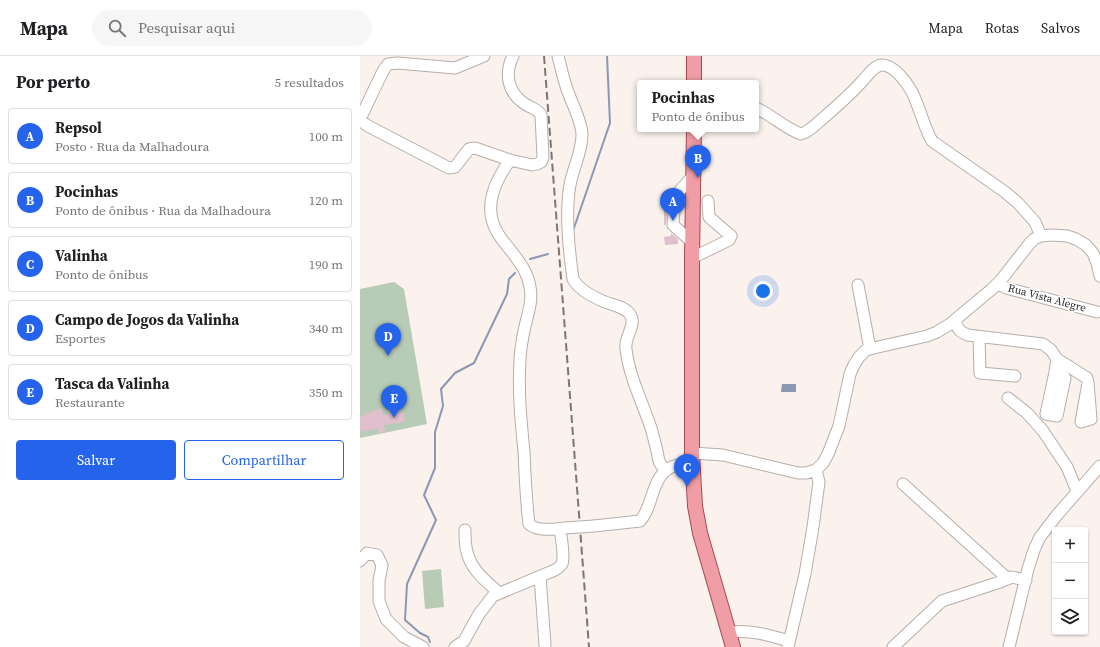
<!DOCTYPE html>
<html lang="pt">
<head>
<meta charset="utf-8">
<style>
  :root { --surface:#fff; --page:#f6f6f6; --text:#202124; --muted:#757577; --line:#e0e0e0; --accent:#2563eb }
  body { margin:0; font-family:"Source Serif 4",serif; background:var(--page); color:var(--text) }
  .controls { position:absolute; right:12px; bottom:12px; display:grid; overflow:hidden; border-radius:4px; box-shadow:0 1px 3px #0004 }
  .controls button { width:36px; height:36px; display:grid; place-items:center; padding:0; border:0; border-bottom:1px solid var(--line); background:var(--surface); color:var(--text); font:20px sans-serif }
  .you { position:absolute; left:403px; top:235px; width:14px; height:14px; margin:-10px; border:3px solid #fff; border-radius:50%; background:#1a73e8; box-shadow:0 0 0 6px #1a73e833 }
  .badge { display:grid; place-items:center; width:26px; height:26px; border-radius:50%; background:var(--accent); color:#fff; font-size:13px; font-weight:700 }
  .pin { position:absolute; translate:-50% -33px; filter:drop-shadow(0 1px 2px #0008) }
  .pin::after { content:''; position:absolute; top:21px; width:14px; height:12px; background:inherit; clip-path:polygon(0 0,100% 0,50% 100%) }
  .popup { position:absolute; left:277px; top:24px; width:122px; height:52px; box-sizing:border-box; display:grid; place-content:center; border-radius:4px; background:var(--surface); filter:drop-shadow(0 1px 3px #0005); font-size:13px; white-space:nowrap; color:var(--muted) }
  .popup b { font-size:15px; color:var(--text) }
  .popup::after { content:''; position:absolute; left:50%; top:100%; margin-left:-8px; border:8px solid transparent; border-top-color:var(--surface) }
  .list { margin:0; padding:0; list-style:none }
  h2 { display:flex; justify-content:space-between; align-items:center; height:52px; margin:0; padding:0 16px; font-size:17px }
  h2 small { font-size:13px; font-weight:400; color:var(--muted) }
  .list li { display:grid; grid-template-columns:26px 1fr auto; gap:12px; align-items:center; box-sizing:border-box; height:56px; margin:0 8px 8px; padding:0 8px; border:1px solid var(--line); border-radius:4px }
  .list b { display:block; font-size:15px; white-space:nowrap }
  .list p { margin:0; font-size:13px; white-space:nowrap; color:var(--muted) }
  .list em { font-size:13px; font-style:normal; color:var(--muted) }
  .actions { display:flex; gap:8px; padding:12px 16px }
  .actions a { flex:1; padding:9px 0; border:1px solid var(--accent); border-radius:4px; text-align:center; font-size:14px; color:var(--accent) }
  .actions .main { background:var(--accent); color:#fff }
  .icon { flex:none; width:22px; height:22px; fill:none; stroke:currentColor; stroke-width:2; stroke-linecap:round; stroke-linejoin:round }
  .map { position:relative; flex:none; width:740px; height:591px; overflow:hidden }
  header { display:flex; align-items:center; gap:24px; box-sizing:border-box; height:56px; padding:0 20px; background:var(--surface); border-bottom:1px solid var(--line) }
  header strong { font-size:19px }
  nav { display:flex; gap:22px; margin-inline-start:auto; font-size:14px }
  .search { width:280px; height:36px; background:var(--page); display:flex; align-items:center; gap:10px; box-sizing:border-box; padding:0 14px; border-radius:22px; color:var(--muted); font-size:15px }
  main { display:flex }
  aside { flex:1; background:var(--surface) }
  .map>svg:first-child { display:block }
</style>
</head>
<body>
<header>
<strong>Mapa</strong>
<div class="search"><svg class="icon" aria-label="search" viewBox="0 0 24 24"><circle cx="10" cy="10" r="6"/><path d="M15 15l6 6"/></svg>Pesquisar aqui</div>
<nav><a>Mapa</a><a>Rotas</a><a>Salvos</a></nav>
</header>
<main>
<aside>
<h2>Por perto<small>5 resultados</small></h2>
<ul class="list">
<li><span class="badge">A</span><div><b>Repsol</b><p>Posto · Rua da Malhadoura</p></div><em>100 m</em></li>
<li><span class="badge">B</span><div><b>Pocinhas</b><p>Ponto de ônibus · Rua da Malhadoura</p></div><em>120 m</em></li>
<li><span class="badge">C</span><div><b>Valinha</b><p>Ponto de ônibus</p></div><em>190 m</em></li>
<li><span class="badge">D</span><div><b>Campo de Jogos da Valinha</b><p>Esportes</p></div><em>340 m</em></li>
<li><span class="badge">E</span><div><b>Tasca da Valinha</b><p>Restaurante</p></div><em>350 m</em></li>
</ul>
<div class="actions"><a class="main">Salvar</a><a>Compartilhar</a></div>
</aside>
<div class="map">
<svg width="740" height="591" viewBox="0 0 740 591">
  <rect width="100%" height="100%" fill="#fbf2ee"/>
  <path fill="#b7cbb6" d="M34,226L44,233L67,368L0,382V233Z
    M81,513L84,551L65,553L62,515Z"/>
  <path fill="#8a98b1" d="M422,328H436V336H421Z"/>
  <g fill="none" stroke-linecap="round" stroke-linejoin="round">
    <path stroke="#8a98b1" stroke-width="2" d="M214,172L250,67L247,0
      M170,203L188,198
      M70,586L68,581L60,577L45,564L47,528L76,464L64,439L75,412V376L83,350L81,333L95,317L114,307L147,238L149,223L155,217"/>
  </g>
  <path fill="#e0c0cd" d="M304,153H307L306,169H304Z
    M311,177L318,183V188L305,189L304,181L311,180Z
    M22,352L23,359L43,356L45,366L24,369L25,375L18,377L17,372L1,376L0,371V361L4,360V358Z"/>
  <g fill="none" stroke-linecap="round" stroke-linejoin="round">
    <g stroke="#b6aeaa" stroke-width="13">
      <path id="minor" d="M198,0C201,11 203,22 207,33C211,46 222,65 222,79C222,96 213,112 210,129C205,156 209,195 213,223C219,234 233,241 245,246C253,249 267,251 271,260C276,270 264,281 266,293C269,320 282,345 291,372C293,379 295,387 297,395C298,399 298,404 300,407C301,410 304,412 306,414
        M396,52C412,59 424,72 441,78L446,76L453,71C471,55 490,40 505,22C509,18 514,10 521,9C534,8 547,27 552,36C560,52 563,69 572,85L645,136L658,147L675,166L681,180
        M0,63L23,15L28,8L37,7L95,12L124,0
        M0,64L8,70L89,112L95,111L109,93L115,92L150,104L172,109L177,108L181,106L183,102L181,59C178,53 171,52 165,48C148,37 144,18 153,0
        M150,104C136,124 123,149 136,174C140,182 146,189 152,196C160,207 168,217 170,231C173,246 167,260 164,275C162,285 160,295 160,305C158,335 161,366 164,396C165,420 166,444 169,468C178,476 194,473 205,472
        M332,186L313,169L315,140L333,120
        M332,202L369,184L371,180L349,161L348,145
        M638,227L646,232L737,256
        M498,229L510,293
        M595,264C597,273 600,276 608,279L683,288L691,294L697,303L727,322L728,327L731,363L721,366L728,327
        M619,281L620,317L655,320
        M695,316L701,317L705,322L697,360L686,358L695,316L697,303
        M648,342L667,357L683,375L707,411L717,435
        M332,397L363,399L438,417H446L456,414L463,407L468,398L479,370L490,318L494,309L499,301L506,294L518,291L567,280L577,276L590,268L632,233L641,224L670,187L674,183L681,180L692,179L707,180L716,183L726,189L733,197L737,207L740,220
        M543,428L648,523
        M234,470L280,465C295,449 290,416 317,409C322,408 327,408 333,408
        M105,474C105,481 105,489 107,496C111,514 126,525 139,537
        M0,505L7,497L17,499L22,509L19,525V545L26,563L44,581L63,591
        M180,520L185,589
        M369,577C385,572 412,580 429,585
        M95,591L104,585L119,558L133,540L195,514C198,512 200,511 202,508C205,500 201,481 200,473
        M428,591L445,518L453,471L459,426L456,414
        M533,591L582,545L640,526L651,521L666,524
        M649,591L668,513L674,494L680,481L697,459L740,410"/>
    </g>
    <g stroke="#a64b54" stroke-width="16">
      <path id="major" d="M334,0V27
        M334,73L332,202V397L335,450L340,477L373,591"/>
    </g>
    <use href="#minor" stroke="#fff" stroke-width="11"/>
    <use href="#major" stroke="#f09da6" stroke-width="14"/>
    <path stroke="#7b7674" stroke-width="2" stroke-dasharray="8 4" stroke-linecap="butt" d="M184,0L218,445L229,591"/>
    <g stroke="#b6aeaa" stroke-width="13" stroke-linecap="butt">
      <path id="minor-bridge" d="M205,472L234,470"/>
    </g>
    <use href="#minor-bridge" stroke="#fff" stroke-width="11"/>
  </g>
  <g text-anchor="middle" dominant-baseline="central" stroke-width="3.5" stroke-linejoin="round" paint-order="stroke">
    <g font-size="11" fill="#2e2b2a" stroke="#fff">
      <text transform="translate(687 242) rotate(15)">Rua Vista Alegre</text>
    </g>
  </g>
</svg>
<div class="controls">
<button>+</button>
<button>−</button>
<button><svg class="icon" aria-label="layers" viewBox="0 0 24 24"><path d="M12 4l9 5-9 5-9-5zM3 14l9 5 9-5"/></svg></button>
</div>
<div class="you"></div>
<div class="pin badge" style="left:313px;top:165px">A</div>
<div class="pin badge" style="left:338px;top:122px">B</div>
<div class="popup"><b>Pocinhas</b>Ponto de ônibus</div>
<div class="pin badge" style="left:327px;top:431px">C</div>
<div class="pin badge" style="left:28px;top:300px">D</div>
<div class="pin badge" style="left:34px;top:362px">E</div>
</div>
</main>
</body>
</html>
